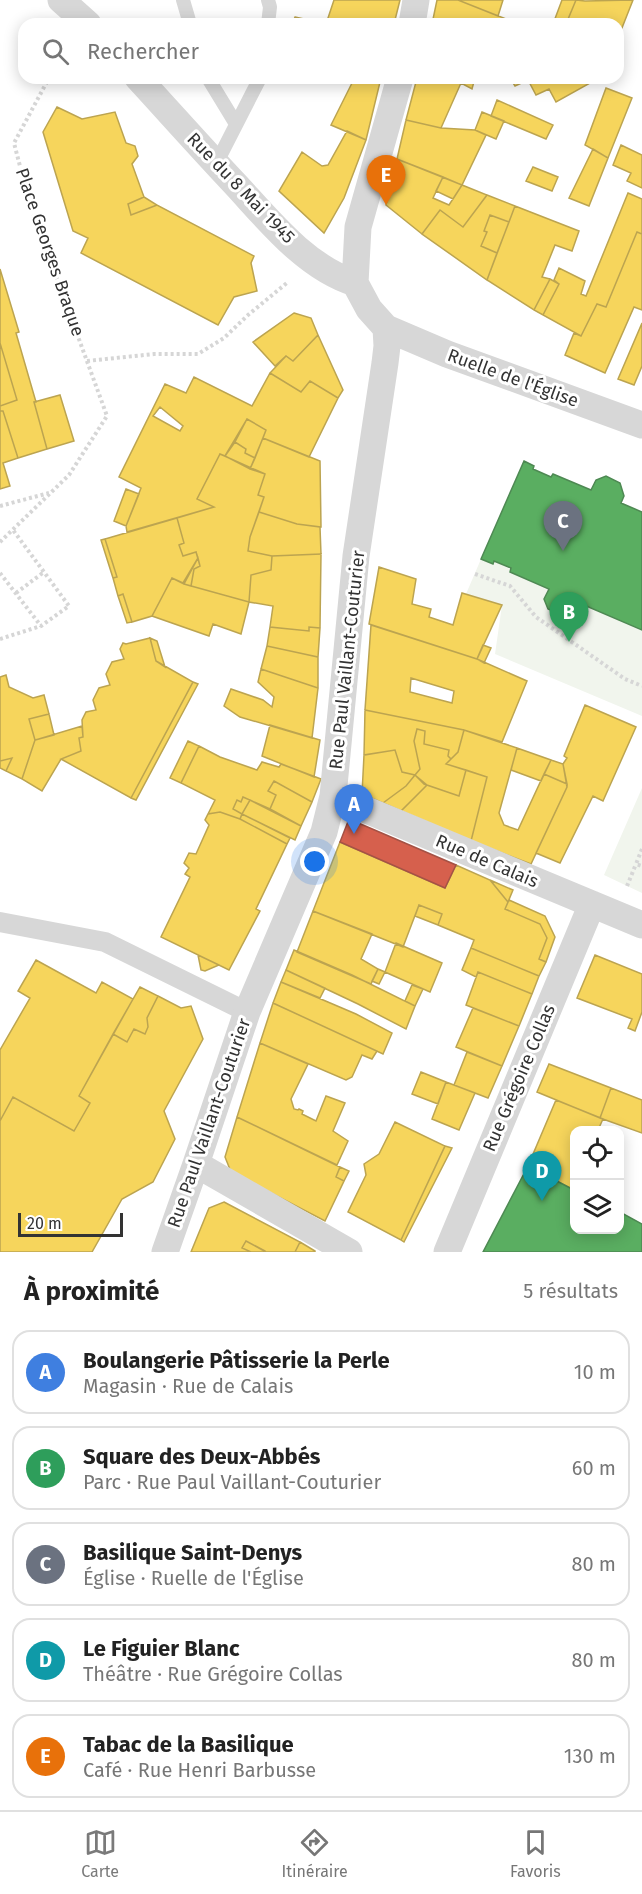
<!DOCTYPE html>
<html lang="fr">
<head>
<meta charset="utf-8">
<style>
  :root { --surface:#fff; --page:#f2f2f2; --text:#222; --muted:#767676; --line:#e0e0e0; --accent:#7a7a7a }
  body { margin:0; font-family:"Fira Sans",sans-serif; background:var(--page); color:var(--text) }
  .controls { position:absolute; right:18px; bottom:18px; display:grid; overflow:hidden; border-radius:12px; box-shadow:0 3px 15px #0003 }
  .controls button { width:54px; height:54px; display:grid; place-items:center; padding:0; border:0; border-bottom:2px solid var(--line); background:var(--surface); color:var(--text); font:30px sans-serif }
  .scale { position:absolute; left:18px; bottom:15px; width:105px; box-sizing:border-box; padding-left:6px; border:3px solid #333; border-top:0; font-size:16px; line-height:21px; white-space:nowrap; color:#333; -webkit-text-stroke:4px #fff; paint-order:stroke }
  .you { position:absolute; left:315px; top:862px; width:21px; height:21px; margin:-15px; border:4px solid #fff; border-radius:50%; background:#1a73e8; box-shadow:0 0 0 9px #1a73e833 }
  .badge { display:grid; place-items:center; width:39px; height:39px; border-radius:50%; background:var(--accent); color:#fff; font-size:20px; font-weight:700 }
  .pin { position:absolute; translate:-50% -50px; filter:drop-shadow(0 2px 3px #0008) }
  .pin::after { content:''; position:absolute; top:32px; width:21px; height:18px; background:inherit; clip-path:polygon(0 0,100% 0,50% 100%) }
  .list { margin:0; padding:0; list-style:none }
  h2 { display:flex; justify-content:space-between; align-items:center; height:78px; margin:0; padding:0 24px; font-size:26px }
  h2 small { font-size:20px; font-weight:400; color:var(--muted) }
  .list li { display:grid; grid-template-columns:39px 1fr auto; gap:18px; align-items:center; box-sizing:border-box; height:84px; margin:0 12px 12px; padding:0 12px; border:2px solid var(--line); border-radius:18px }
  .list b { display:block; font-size:22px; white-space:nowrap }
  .list p { margin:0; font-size:20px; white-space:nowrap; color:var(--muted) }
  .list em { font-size:20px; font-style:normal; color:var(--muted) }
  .icon { flex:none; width:33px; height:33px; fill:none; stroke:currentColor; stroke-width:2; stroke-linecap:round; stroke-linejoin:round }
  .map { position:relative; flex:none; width:642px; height:1252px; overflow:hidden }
  .search { position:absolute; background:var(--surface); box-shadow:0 3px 15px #0003; left:18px; right:18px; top:18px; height:66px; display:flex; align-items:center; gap:15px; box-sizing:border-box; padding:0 21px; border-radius:18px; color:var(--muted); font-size:22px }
  .sheet { height:558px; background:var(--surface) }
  nav { display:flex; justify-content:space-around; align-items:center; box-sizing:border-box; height:84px; border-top:2px solid var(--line); background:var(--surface); font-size:16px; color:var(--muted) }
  nav a { display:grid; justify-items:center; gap:3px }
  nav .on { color:var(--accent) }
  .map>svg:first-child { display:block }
</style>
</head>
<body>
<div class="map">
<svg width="642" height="1252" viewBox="0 0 642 1252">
  <rect width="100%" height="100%" fill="#fff"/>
  <path fill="#f1f5ed" d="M481,559L492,564L494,561L549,589L544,599L548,609L561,615L573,611L577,602L642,630V716L495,654L502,605L466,594Z
    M642,788V893L604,875Z"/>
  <path fill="#f6d55c" stroke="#bca450" stroke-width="1.5" fill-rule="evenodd" d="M334,0H400L394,24H326Z
    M437,0H458L519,24H495L488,22V24H432Z
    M458,0H503L498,16Z
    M562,0H576L566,24H553Z
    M576,0L585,1L633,0L618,38V24H566Z
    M295,17L313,21L324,24H292Z
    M349,78H381L366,140L331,125L353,81Z
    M417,78H449L461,83L441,128L406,120Z
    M449,78H475L472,89L461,83Z
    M510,78H581L592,82L556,102L549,89L536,95L528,80L515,86Z
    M606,88L632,98L608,158L585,145Z
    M497,100L553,125L546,139L491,116Z
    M57,107L82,119L115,112L126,143L135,146L138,156L132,164L144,197L128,204L131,215L157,205L254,256L251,263L257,291L234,297L218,325L81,253L88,238L73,231L43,132Z
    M482,112L504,121L496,139L475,130Z
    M406,120L441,128L475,130L486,135L462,185L397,159Z
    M347,131L366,140L344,198L324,233L279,191L302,152L322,166L328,165Z
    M621,145L642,155V188L627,181L631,173L613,165Z
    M593,149L608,158L589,206L569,198Z
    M397,159L443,177L433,198L449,205L462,185L487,195L463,227L440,210L422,234L386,205Z
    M533,167L558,177L552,191L526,181Z
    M443,177L462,185L453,199L436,191Z
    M628,193L642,199V234L637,232L606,307L597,304L581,336L543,315L559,284L554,280L559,268L585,281L581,294L586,296Z
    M487,195L515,206L509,222L490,215L484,231L487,232L481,246L497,253L487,280L422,234L440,210L463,227Z
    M144,197L157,205L131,215L128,204Z
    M515,206L579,231L572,251L555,245L542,277L550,279L534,310L487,280Z
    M490,215L509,222L497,253L481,246L487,232L484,231Z
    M637,232L642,234V310L634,307L605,373L565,355L574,333L581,336L597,304L606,307Z
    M0,269L19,332L16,333L36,402H34L47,449L18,458L3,411H0V406L17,400L0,343Z
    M550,279L559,284L543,315L534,310Z
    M294,313L311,318L318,335L293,361L286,356L275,366L253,342Z
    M642,323V366L634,385L618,379Z
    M318,335L343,390L338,398L310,381L301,392L270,373L286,356L293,361Z
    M0,343L17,400L0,406Z
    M270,373L301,392L310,381L338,398L309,457L263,438L266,430L247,419L225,456L220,454L197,499L214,507L127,532L126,526L141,488L119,477L165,384L186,393L194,377L252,406ZM160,407L183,426L180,431L153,416Z
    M60,395L74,441L47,449L34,402Z
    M0,411H3L18,458L3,463L10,486L0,489Z
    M247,419L266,430L255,458L245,453L246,449L235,442Z
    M263,438L320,461L321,527L297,524L259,512L264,497L258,495L265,474L250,469Z
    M235,442L246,449L245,453L255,458L250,469L225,456Z
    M220,454L265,474L258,495L264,497L250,537L248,551L272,556L271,570L251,575L249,602L191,586L194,569L200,566L196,552L183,556L179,545L184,543L177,518L214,507L197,499Z
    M126,489L139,494L126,526L114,521Z
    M259,512L297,524L320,527L321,554L272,556L248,551L250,537Z
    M177,518L184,543L179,545L183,556L196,552L198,558L183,583L172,578L152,616L132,622L123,594L118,596L113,578L117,577L105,539Z
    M105,539L117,577L113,578L101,540Z
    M321,554L320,628L309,627V631L270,627L273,606L249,602L251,575L271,570L272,556Z
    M198,558L200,566L194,569L191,586L184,584Z
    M379,567L416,579L412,604L431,609L429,617L453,625L462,593L502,605L477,659L369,624Z
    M172,578L184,584L249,602L241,634L213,624L209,636L152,616Z
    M123,594L132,622L127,623L118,596Z
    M371,625L477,659L527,681L502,742L464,730L365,710ZM411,678L454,691L452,703L410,692Z
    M270,627L309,631V627L320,628L318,657L267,646Z
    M150,638L156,661L193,682L131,798L61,759L81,751L79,738L83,737L82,720L86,712L96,710L93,700L99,688L110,685L106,674L112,662L124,659L120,649L123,643L126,644Z
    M150,638L157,641L165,667L156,661Z
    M483,645L491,648L484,663L477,659Z
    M267,646L318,657V688L261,669Z
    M261,669L318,688L312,738L240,717L224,706L231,689L263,700L272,707L274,697L258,682Z
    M6,675L9,687L33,698L44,695L49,714L29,719L35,740L22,779L6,771L12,758L0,761V677Z
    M193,682L198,684L136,800L131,798Z
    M585,705L636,727L603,801L593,796L560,863L536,853L567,787L563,764L567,758L564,756Z
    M365,710L464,730L458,752L451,759L448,756L449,750L424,744L425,731L417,729L414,741L420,769L415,775L402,772L395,750L364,755Z
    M49,714L54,735L35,740L29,719Z
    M270,725L320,740L314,777L262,756Z
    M82,726L83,737L79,738L81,751L61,759L42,791L22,779L35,740Z
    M417,729L425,731L424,744L449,750L448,756L451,759L446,764L466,770L459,796L424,784L415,775L420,769L414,741Z
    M464,730L517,748L499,813L504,825L518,830L544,774L567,784V787L531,864L471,841L487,777L446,764L458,752Z
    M188,741L199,746L181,783L170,778Z
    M199,746L220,757L257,770L262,762L279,767L281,764L321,779L312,802L274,781L268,791L276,795L270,809L243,797L241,802L237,800L233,809L242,814L240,819L220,812L208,814L215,800L181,783Z
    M517,748L551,760L541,781L511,770Z
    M395,750L402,772L415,775L406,786L383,803L362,794L364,755Z
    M12,758L6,771L0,768V761Z
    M551,760L563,764L567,784L544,774Z
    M466,770L487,777L471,841L401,811L427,785L459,796Z
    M415,775L427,785L401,811L383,803L406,786Z
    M274,781L312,802L301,826L270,809L276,795L268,791Z
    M243,797L250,800L242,814L233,809L237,800L241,802Z
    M250,800L301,826L295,840L242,814Z
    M220,812L240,819L287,844L256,909L260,911L229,970L161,937L190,877L185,874L189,868L184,863L189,853L196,854L209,825L205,820L208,814Z
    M242,814L290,838L287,844L240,819Z
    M340,842L445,888L456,865L490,880L508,902L505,909L540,924L547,938L539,959L546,962L539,976L471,948L474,940L438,925L442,914L419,905L403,947L313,911Z
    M490,880L513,890L508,902Z
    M509,900L545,916L555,937L546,962L539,959L547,938L540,924L505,909Z
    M419,905L442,914L438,925L415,916Z
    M313,911L372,934L361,959L378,969L371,984L297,952Z
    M396,943L442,963L430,992L385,972Z
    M471,948L539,976L532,994L478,972L476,977L462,970Z
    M294,950L352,975L415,1006L406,1029L358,1004L286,970Z
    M198,955L219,965L205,971L201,970Z
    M595,955L642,974V1012L635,1031L628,1028L632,1019L577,998Z
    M36,960L96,993L102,982L133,999L79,1096L90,1103L74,1131L13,1097L0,1121V1050L30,998L18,991Z
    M378,969L385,972L379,984L372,981Z
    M286,970L325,988L320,998L281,982Z
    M478,972L532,994L519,1026L466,1005Z
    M281,982L356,1014L392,1033L383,1054L273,1003Z
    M412,985L423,989L415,1006L405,1001Z
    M140,987L158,996L147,1018L148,1027L145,1034L134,1029L127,1042L113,1034Z
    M158,996L181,1008L191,1006L203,1039L164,1111L175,1139L153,1182L122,1199L92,1252H0V1121L13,1097L74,1131L90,1103L79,1096L113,1034L127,1042L134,1029L145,1034L148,1027L147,1018Z
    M273,1003L377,1051L372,1059L362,1055L352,1077L346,1080L260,1043Z
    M473,1008L519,1026L502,1066L456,1047Z
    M260,1043L308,1064L291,1099L294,1109L298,1110L299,1109L303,1111L302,1114L316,1121L326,1096L345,1103L333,1131L348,1141L337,1165L237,1117Z
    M467,1052L502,1066L488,1098L454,1085Z
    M549,1064L611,1088L600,1118L537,1092Z
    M421,1072L446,1082L438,1104L412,1094Z
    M446,1082L475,1093L459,1130L432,1119Z
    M611,1088L642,1100V1133L600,1118Z
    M556,1100L603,1119L598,1130H574V1179L570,1188L528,1166Z
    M237,1117L340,1167L336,1177L344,1181L325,1221L231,1172L225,1157Z
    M395,1122L445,1146L401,1240L348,1212L366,1175L364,1164L379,1154Z
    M445,1146L452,1148L404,1242L401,1240Z
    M340,1167L349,1171L344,1181L336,1177Z
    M224,1202L300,1242L295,1252H266L246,1241L242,1248L251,1252H191L209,1208Z
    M246,1241L265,1251V1252H251L242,1248Z
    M300,1242L315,1251V1252H295Z"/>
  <path fill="#d6604d" stroke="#a55245" stroke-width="1.5" d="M349,819L456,865L445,888L340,842Z"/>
  <path fill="#5aae61" stroke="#4e8953" stroke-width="1.5" d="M524,461L534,466L533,469L551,477L553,474L591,490L596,480L606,476L620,483L624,496L621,503L642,512V630L577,602L573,611L561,615L548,609L544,599L549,589L510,572L511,568L494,561L493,564L481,559Z
    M528,1166L574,1190V1230H620V1212L642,1224V1252H483Z"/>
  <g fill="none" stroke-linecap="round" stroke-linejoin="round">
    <path stroke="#d6d6d6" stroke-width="4" stroke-dasharray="3 3" stroke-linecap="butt" d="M87,361L154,354H198L224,338L248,315L288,282
      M0,506L49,493
      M0,542L69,475L107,416L30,205L14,143L49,78
      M0,573L41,626
      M475,574L510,586L536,617L625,679L642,686
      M16,593L44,572
      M0,639L41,626L69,606L13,530
      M642,849L636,864L642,866
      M627,886L636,864"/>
    <path stroke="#d7d7d7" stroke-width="14" d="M183,0L190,24
      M268,0L270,7L268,24
      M208,78L236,124
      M216,164L260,78"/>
    <path stroke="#d7d7d7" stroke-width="20" d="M0,922L105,942L247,1012"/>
    <path stroke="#d7d7d7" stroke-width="27" d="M61,0L88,24
      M412,24L416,0
      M138,78C171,114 203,150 237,186C270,222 307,268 355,283
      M400,78L358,227L355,283L369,309L386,328L447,354L642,425
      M333,796L642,925
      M196,1164L349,1252
      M165,1252L196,1164L247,1012L324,832L333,796L356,556L385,363L387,346L386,328
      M447,1252L592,904"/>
  </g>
  <g text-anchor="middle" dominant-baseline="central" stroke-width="6" stroke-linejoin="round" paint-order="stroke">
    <g font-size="18" fill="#333" stroke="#fff">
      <text transform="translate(241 188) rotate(46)">Rue du 8 Mai 1945</text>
      <text transform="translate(50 252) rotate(71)">Place Georges Braque</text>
      <text transform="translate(513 378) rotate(20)">Ruelle de l'Église</text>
      <text transform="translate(347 660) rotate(-84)">Rue Paul Vaillant-Couturier</text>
      <text transform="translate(487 861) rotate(23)">Rue de Calais</text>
      <text transform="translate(519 1078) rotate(-67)">Rue Grégoire Collas</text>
      <text transform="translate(209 1123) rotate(-71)">Rue Paul Vaillant-Couturier</text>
    </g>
  </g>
</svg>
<div class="controls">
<button><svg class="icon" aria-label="locate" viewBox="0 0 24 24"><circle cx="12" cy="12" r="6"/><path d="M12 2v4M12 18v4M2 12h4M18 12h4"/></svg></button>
<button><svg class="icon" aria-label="layers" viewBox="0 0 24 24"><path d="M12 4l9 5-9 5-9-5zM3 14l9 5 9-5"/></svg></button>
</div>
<div class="scale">20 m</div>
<div class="you"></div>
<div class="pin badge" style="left:354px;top:834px;background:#3f7fe0">A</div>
<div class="pin badge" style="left:569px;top:642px;background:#2e9e5b">B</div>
<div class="pin badge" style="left:563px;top:551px;background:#6b7280">C</div>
<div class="pin badge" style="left:542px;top:1201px;background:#0f9aa8">D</div>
<div class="pin badge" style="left:386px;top:205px;background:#e8710a">E</div>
<div class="search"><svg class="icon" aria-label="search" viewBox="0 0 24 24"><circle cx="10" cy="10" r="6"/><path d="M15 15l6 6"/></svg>Rechercher</div>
</div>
<section class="sheet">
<h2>À proximité<small>5 résultats</small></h2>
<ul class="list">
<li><span class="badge" style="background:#3f7fe0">A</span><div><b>Boulangerie Pâtisserie la Perle</b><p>Magasin · Rue de Calais</p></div><em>10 m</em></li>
<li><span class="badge" style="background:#2e9e5b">B</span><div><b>Square des Deux-Abbés</b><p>Parc · Rue Paul Vaillant-Couturier</p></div><em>60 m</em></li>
<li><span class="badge" style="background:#6b7280">C</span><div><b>Basilique Saint-Denys</b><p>Église · Ruelle de l'Église</p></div><em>80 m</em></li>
<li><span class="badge" style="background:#0f9aa8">D</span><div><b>Le Figuier Blanc</b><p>Théâtre · Rue Grégoire Collas</p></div><em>80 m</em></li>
<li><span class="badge" style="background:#e8710a">E</span><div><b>Tabac de la Basilique</b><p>Café · Rue Henri Barbusse</p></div><em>130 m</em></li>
</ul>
</section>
<nav>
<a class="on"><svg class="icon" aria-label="map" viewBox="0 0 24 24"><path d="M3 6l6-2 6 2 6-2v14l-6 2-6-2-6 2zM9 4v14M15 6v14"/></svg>Carte</a>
<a><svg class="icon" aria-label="directions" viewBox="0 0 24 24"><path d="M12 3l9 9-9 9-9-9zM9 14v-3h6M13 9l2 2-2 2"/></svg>Itinéraire</a>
<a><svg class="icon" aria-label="saved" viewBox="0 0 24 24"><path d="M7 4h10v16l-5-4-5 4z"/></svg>Favoris</a>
</nav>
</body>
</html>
